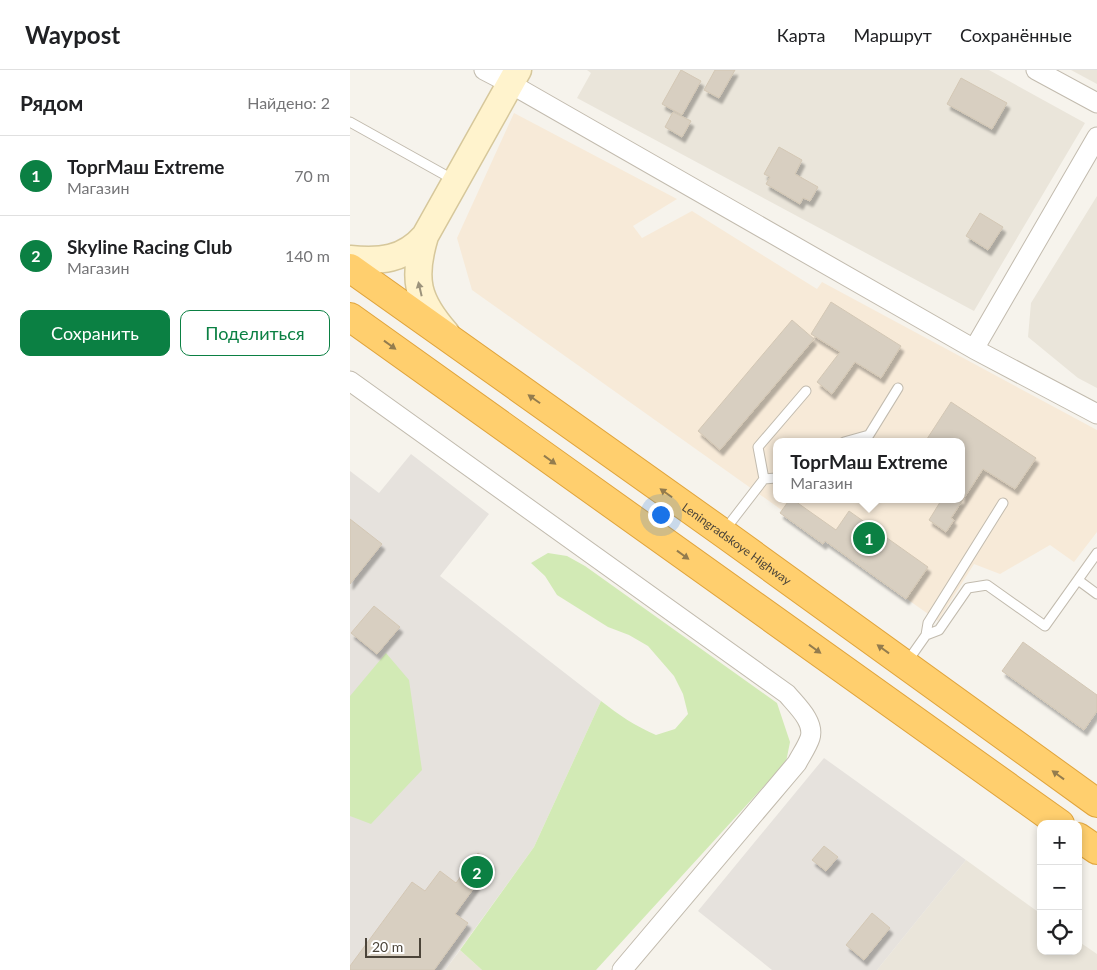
<!DOCTYPE html>
<html lang="ru">
<head>
<meta charset="utf-8">
<style>
  :root { --surface:#fff; --page:#f6f6f6; --text:#202124; --muted:#757577; --line:#e0e0e0; --accent:#0b8043 }
  body { margin:0; font-family:Lato,sans-serif; background:var(--page); color:var(--text) }
  .controls { position:absolute; right:15px; bottom:15px; display:grid; overflow:hidden; border-radius:10px; box-shadow:0 2px 8px #0003 }
  .controls button { width:45px; height:45px; display:grid; place-items:center; padding:0; border:0; border-bottom:1px solid var(--line); background:var(--surface); color:var(--text); font:25px sans-serif }
  .scale { position:absolute; left:15px; bottom:12px; width:56px; box-sizing:border-box; padding-left:5px; border:2px solid #4b4439; border-top:0; font-size:14px; line-height:18px; white-space:nowrap; color:#4b4439; -webkit-text-stroke:4px #fff; paint-order:stroke }
  .you { position:absolute; left:310px; top:444px; width:18px; height:18px; margin:-12px; border:4px solid #fff; border-radius:50%; background:#1a73e8; box-shadow:0 0 0 8px #1a73e833 }
  .badge { display:grid; place-items:center; width:32px; height:32px; border-radius:50%; background:var(--accent); color:#fff; font-size:16px; font-weight:700 }
  .pin { position:absolute; translate:-50% -50%; border:2px solid #fff; box-shadow:0 1px 5px #0006 }
  .popup { position:absolute; left:423px; top:368px; width:192px; height:65px; box-sizing:border-box; display:grid; place-content:center; border-radius:10px; background:var(--surface); filter:drop-shadow(0 1px 4px #0005); font-size:16px; white-space:nowrap; color:var(--muted) }
  .popup b { font-size:19px; color:var(--text) }
  .popup::after { content:''; position:absolute; left:50%; top:100%; margin-left:-10px; border:10px solid transparent; border-top-color:var(--surface) }
  .list { margin:0; padding:0; list-style:none }
  h2 { display:flex; justify-content:space-between; align-items:center; height:65px; margin:0; padding:0 20px; font-size:21px }
  h2 small { font-size:16px; font-weight:400; color:var(--muted) }
  .list li { display:grid; grid-template-columns:32px 1fr auto; gap:15px; align-items:center; box-sizing:border-box; height:80px; padding:0 20px; border-top:1px solid var(--line) }
  .list b { display:block; font-size:19px; white-space:nowrap }
  .list p { margin:0; font-size:16px; white-space:nowrap; color:var(--muted) }
  .list em { font-size:16px; font-style:normal; color:var(--muted) }
  .actions { display:flex; gap:10px; padding:15px 20px }
  .actions a { flex:1; padding:11px 0; border:1px solid var(--accent); border-radius:10px; text-align:center; font-size:18px; color:var(--accent) }
  .actions .main { background:var(--accent); color:#fff }
  .icon { flex:none; width:28px; height:28px; fill:none; stroke:currentColor; stroke-width:2; stroke-linecap:round; stroke-linejoin:round }
  .map { position:relative; flex:none; width:747px; height:900px; overflow:hidden }
  header { display:flex; align-items:center; gap:30px; box-sizing:border-box; height:70px; padding:0 25px; background:var(--surface); border-bottom:1px solid var(--line) }
  header strong { font-size:24px }
  nav { display:flex; gap:28px; margin-inline-start:auto; font-size:18px }
  main { display:flex }
  aside { flex:1; background:var(--surface) }
  .map>svg:first-child { display:block }
</style>
</head>
<body>
<header>
<strong>Waypost</strong>
<nav><a>Карта</a><a>Маршрут</a><a>Сохранённые</a></nav>
</header>
<main>
<aside>
<h2>Рядом<small>Найдено: 2</small></h2>
<ul class="list">
<li><span class="badge">1</span><div><b>ТоргМаш Extreme</b><p>Магазин</p></div><em>70 m</em></li>
<li><span class="badge">2</span><div><b>Skyline Racing Club</b><p>Магазин</p></div><em>140 m</em></li>
</ul>
<div class="actions"><a class="main">Сохранить</a><a>Поделиться</a></div>
</aside>
<div class="map">
<svg width="747" height="900" viewBox="0 0 747 900">
  <defs>
    <filter id="shadow"><feDropShadow dx="3" dy="5.5" stdDeviation="1" flood-color="#0004"/></filter>
  </defs>
  <rect width="100%" height="100%" fill="#f6f3ec"/>
  <path fill="#eae5da" d="M237,0H639L735,53L624,241L227,28L241,3Z
    M721,0H747V14Z
    M747,126V318L728,308L678,267L681,233Z
    M616,790L691,844V881H728V871L747,884V900H527Z
    M110,880L132,900H95Z"/>
  <path fill="#f7ead8" fill-rule="evenodd" d="M164,43L327,129L283,156L292,168L342,141L467,219L472,212L747,360V462L724,492L700,475L650,504L624,494L588,551L122,220L107,168ZM426,372H612V429H426Z"/>
  <path fill="#e6e2dd" d="M61,384L139,444L90,506L251,631L184,777L95,900H0V401L29,423Z
    M474,688L616,790L527,900H422L348,841Z"/>
  <path fill="#d2eab5" d="M198,483L217,486L235,496L427,633L440,672L436,692L246,900H132L110,880L184,777L251,631C269,645 285,656 306,665L325,659L338,644L333,624L324,606L298,576L279,565L258,557L207,525L195,506L181,493Z
    M36,583L59,610L72,700L21,754L0,746V626Z"/>
  <path fill="#d8cfc1" stroke="#d3c7b4" filter="url(#shadow)" d="M331,0L351,11L332,45L312,34Z
    M365,0H385L369,28L354,20Z
    M611,8L657,33L642,59L597,34Z
    M323,42L341,51L332,67L315,57Z
    M429,77L452,90L445,104L468,117L460,131L453,128L450,134L416,114L420,107L414,104Z
    M630,143L653,157L638,180L616,166Z
    M481,232L551,276L531,308L505,292L482,324L467,312L490,282L461,264Z
    M442,250L464,269L370,380L348,361Z
    M601,332L686,388L665,419L633,399L601,448L604,450L596,462L579,450L592,429H612V372H575Z
    M440,429H442L486,460L499,441L578,497L556,529L475,471L473,474L430,443Z
    M0,449L32,474L0,514Z
    M24,536L50,557L27,584L1,563Z
    M673,572L747,625V641L734,660L652,601Z
    M474,776L488,787L476,801L462,790Z
    M128,783L142,793L105,844L118,853L84,900H0V896L62,812L75,821L90,801L106,813Z
    M522,843L540,858L514,890L496,875Z"/>
  <g fill="none" stroke-linecap="round" stroke-linejoin="round">
    <g stroke="#c2bbae" stroke-width="11">
      <path id="lane" d="M0,52L104,110
        M494,372L519,365L548,318
        M414,409L408,377L456,321
        M374,461L414,409L426,408
        M728,510L747,524
        M576,565L578,553L653,433
        M557,592L576,565L589,560L618,518L637,515L695,556L747,483"/>
    </g>
    <g stroke="#c2bbae" stroke-width="21">
      <path id="street" d="M134,0L161,14L624,279L747,344
        M686,0L747,33
        M624,279L747,67
        M0,311L437,624C447,636 465,652 460,668C457,677 451,685 447,693L272,900"/>
    </g>
    <g stroke="#d6c79b" stroke-width="29">
      <path id="secondary" d="M0,189C30,192 54,190 75,166
        M96,263C67,230 62,209 75,166L168,0"/>
    </g>
    <g stroke="#e0a43c" stroke-width="30">
      <g id="highway">
        <path id="s1" d="M0,198L373,463L747,733"/>
        <path d="M0,247L710,754"/>
        <path d="M728,767L747,780"/>
      </g>
    </g>
    <use href="#lane" stroke="#fff" stroke-width="9"/>
    <use href="#street" stroke="#fff" stroke-width="19"/>
    <use href="#secondary" stroke="#fff3cd" stroke-width="26"/>
    <use href="#highway" stroke="#ffcf6e" stroke-width="28"/>
  </g>
  <defs><path id="oneway-solid" d="M-6-.8H1V-3.2L6.5 0L1 3.2V.8H-6Z" transform="scale(1.25)"/></defs>
  <use fill="#9c937c" href="#oneway-solid" transform="translate(70 219) rotate(-103)"/>
  <g fill="#937c4e">
    <use href="#oneway-solid" transform="translate(40 275) rotate(36)"/>
    <use href="#oneway-solid" transform="translate(184 329) rotate(-145)"/>
    <use href="#oneway-solid" transform="translate(200 390) rotate(36)"/>
    <use href="#oneway-solid" transform="translate(316 423) rotate(-145)"/>
    <use href="#oneway-solid" transform="translate(333 485) rotate(36)"/>
    <use href="#oneway-solid" transform="translate(465 579) rotate(36)"/>
    <use href="#oneway-solid" transform="translate(533 579) rotate(-144)"/>
    <use href="#oneway-solid" transform="translate(708 705) rotate(-144)"/>
  </g>
  <g text-anchor="middle" dominant-baseline="central" stroke-width="5" stroke-linejoin="round" paint-order="stroke">
    <g font-size="12" fill="#4b4439" stroke="#fff">
      <text stroke="none"><textPath href="#s1" startOffset="475">Leningradskoye Highway</textPath></text>
    </g>
  </g>
</svg>
<div class="controls">
<button>+</button>
<button>−</button>
<button><svg class="icon" aria-label="locate" viewBox="0 0 24 24"><circle cx="12" cy="12" r="6"/><path d="M12 2v4M12 18v4M2 12h4M18 12h4"/></svg></button>
</div>
<div class="scale">20 m</div>
<div class="you"></div>
<div class="pin badge" style="left:519px;top:468px">1</div>
<div class="popup"><b>ТоргМаш Extreme</b>Магазин</div>
<div class="pin badge" style="left:127px;top:802px">2</div>
</div>
</main>
</body>
</html>
